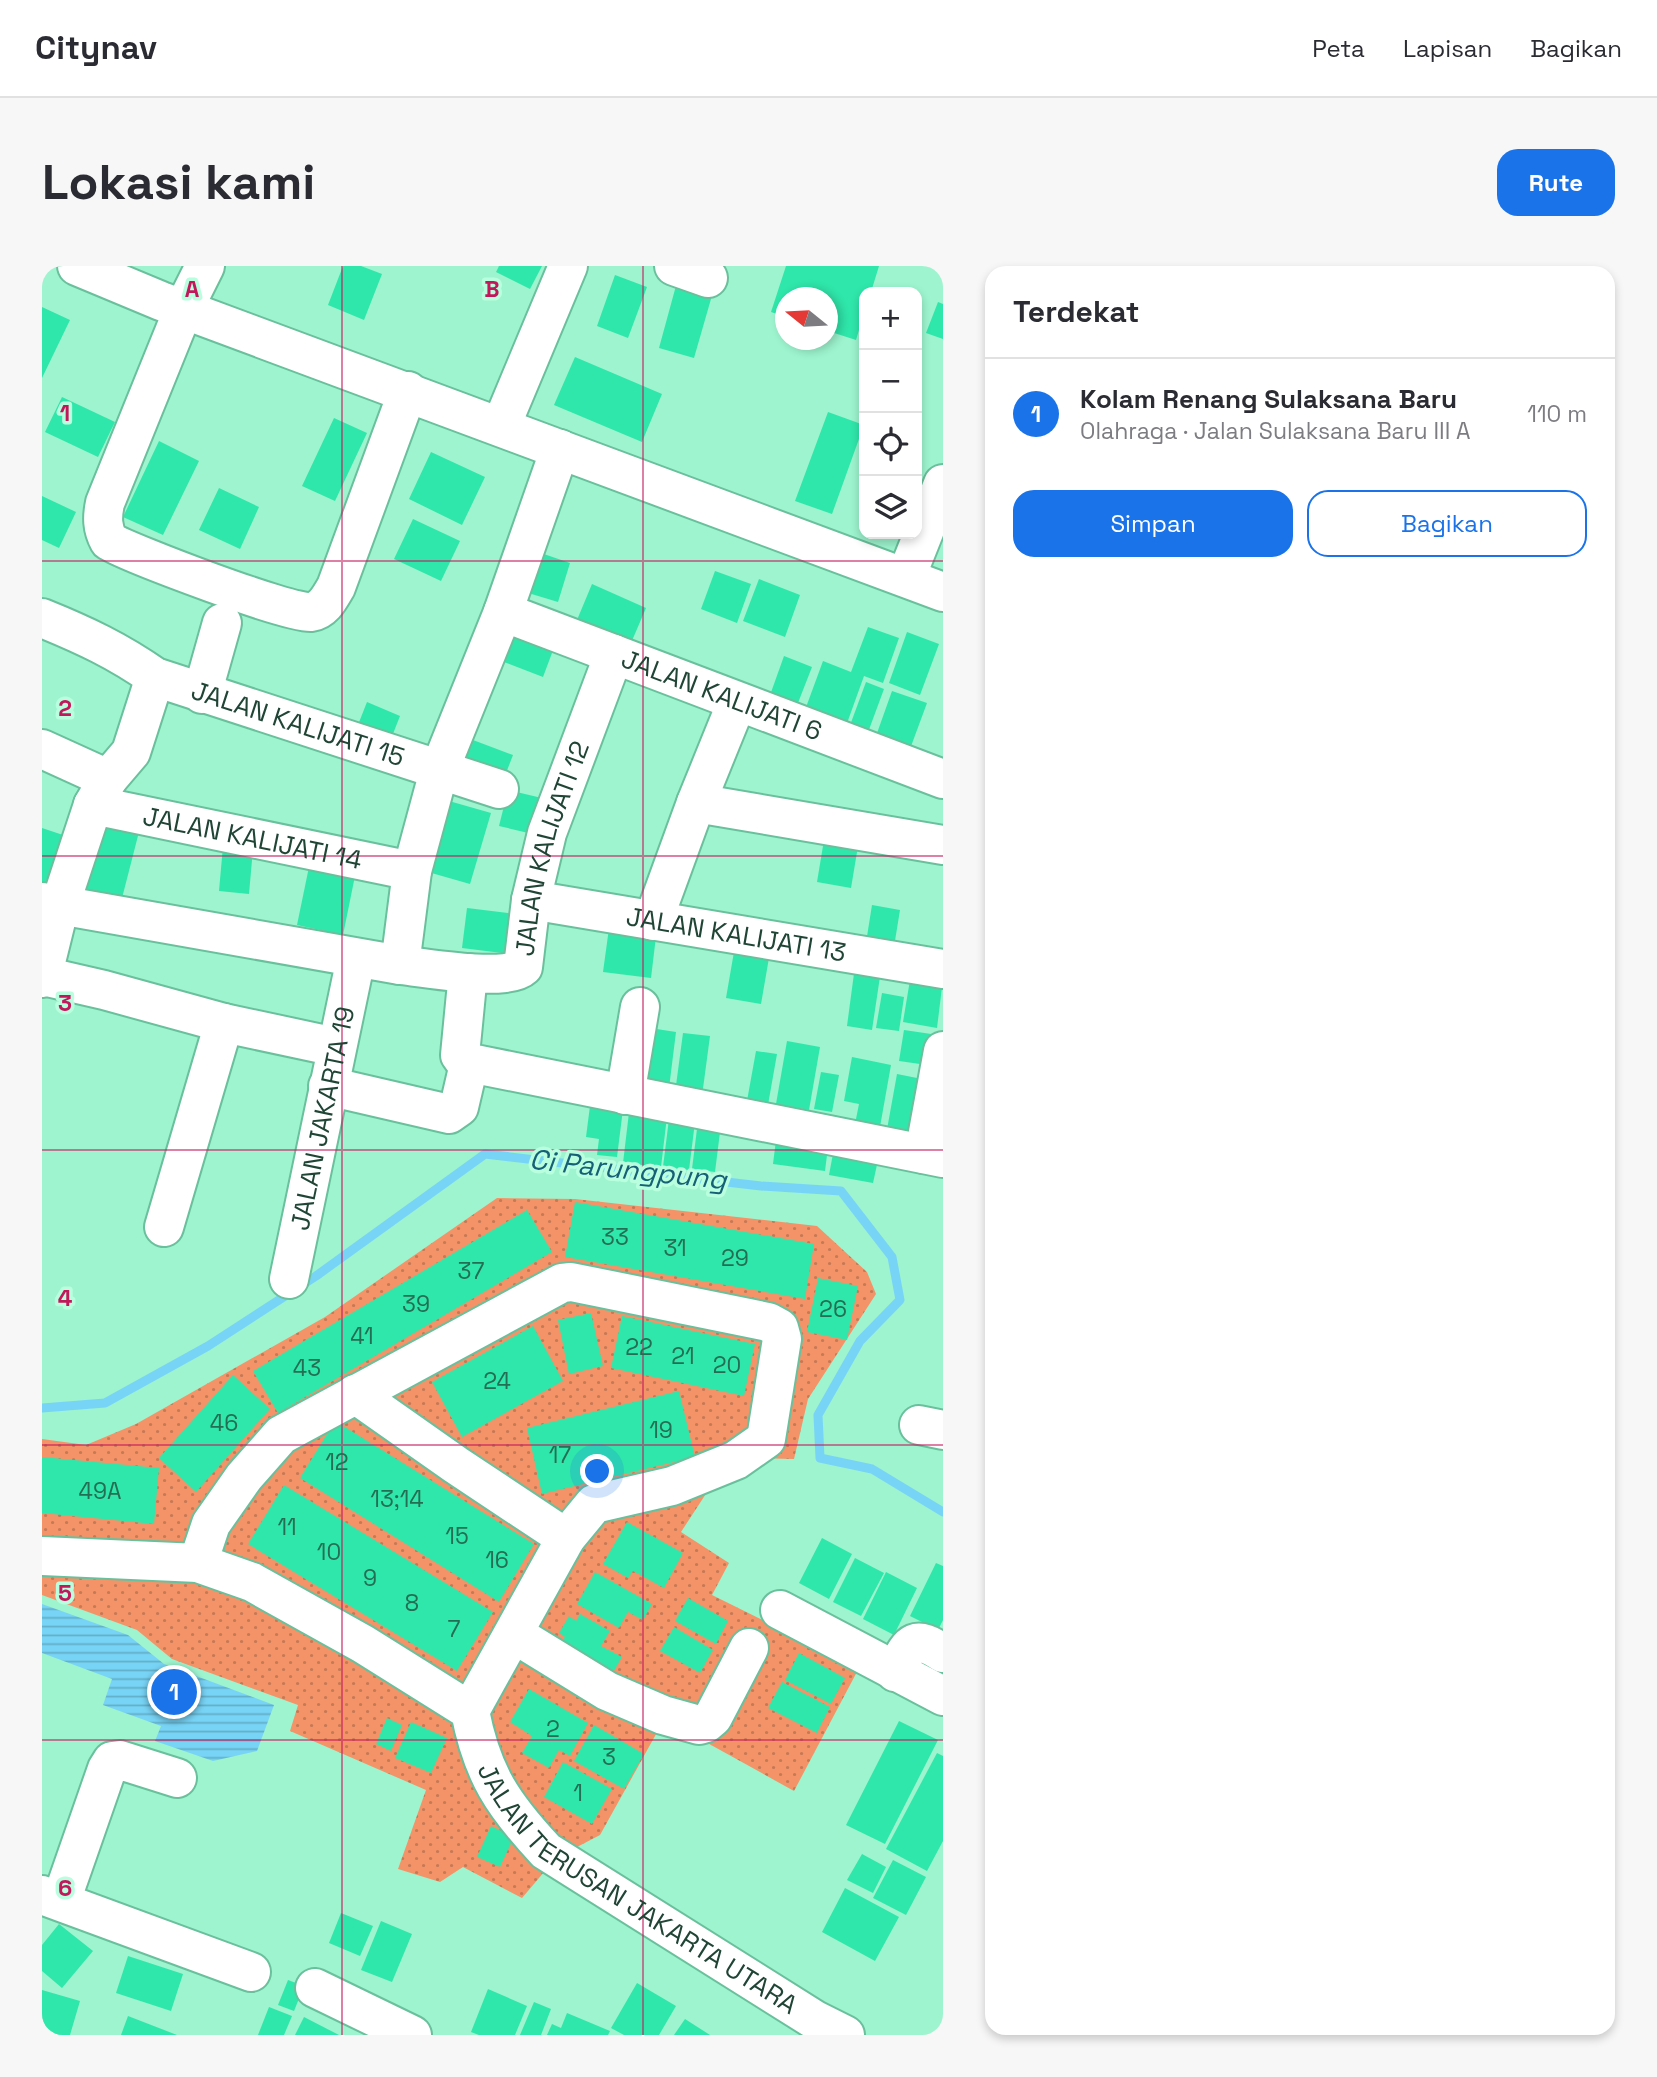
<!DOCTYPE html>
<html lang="id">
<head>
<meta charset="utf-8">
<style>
  :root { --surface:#fff; --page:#f7f7f7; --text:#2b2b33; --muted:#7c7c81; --line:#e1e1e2; --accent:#1a73e8 }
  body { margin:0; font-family:"Space Grotesk",sans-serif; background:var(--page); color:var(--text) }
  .controls { position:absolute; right:21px; top:21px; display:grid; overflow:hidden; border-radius:14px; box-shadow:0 4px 10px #0003 }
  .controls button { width:63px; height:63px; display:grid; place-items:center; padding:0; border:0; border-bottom:2px solid var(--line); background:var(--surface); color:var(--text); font:35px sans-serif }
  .compass { position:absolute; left:733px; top:21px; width:63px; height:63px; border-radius:50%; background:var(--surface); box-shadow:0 4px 10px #0003; rotate:288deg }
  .you { position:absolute; left:556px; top:1206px; width:24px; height:24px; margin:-18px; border:5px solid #fff; border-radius:50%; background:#1a73e8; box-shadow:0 0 0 10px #1a73e833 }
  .badge { display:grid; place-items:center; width:46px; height:46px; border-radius:50%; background:var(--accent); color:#fff; font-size:23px; font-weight:700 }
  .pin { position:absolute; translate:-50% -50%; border:4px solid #fff; box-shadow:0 2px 7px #0006 }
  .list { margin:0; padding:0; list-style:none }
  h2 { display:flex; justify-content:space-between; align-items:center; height:91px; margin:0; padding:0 28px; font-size:30px }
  h2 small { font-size:23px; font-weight:400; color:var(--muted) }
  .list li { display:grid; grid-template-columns:46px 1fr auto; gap:21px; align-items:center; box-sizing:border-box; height:112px; padding:0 28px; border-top:2px solid var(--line) }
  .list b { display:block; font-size:26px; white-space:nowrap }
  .list p { margin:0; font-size:23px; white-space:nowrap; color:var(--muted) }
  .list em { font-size:23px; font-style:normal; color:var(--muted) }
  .actions { display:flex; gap:14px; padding:21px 28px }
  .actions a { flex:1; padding:16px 0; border:2px solid var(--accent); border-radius:21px; text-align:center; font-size:24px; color:var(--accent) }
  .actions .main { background:var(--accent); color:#fff }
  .icon { flex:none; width:38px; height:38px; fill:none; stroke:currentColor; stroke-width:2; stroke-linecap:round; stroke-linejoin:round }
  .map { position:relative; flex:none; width:901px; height:1769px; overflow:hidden; border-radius:21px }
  header { display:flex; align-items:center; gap:42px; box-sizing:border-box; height:98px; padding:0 35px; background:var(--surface); border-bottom:2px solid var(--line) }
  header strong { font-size:33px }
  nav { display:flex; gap:38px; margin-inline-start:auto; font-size:24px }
  .intro { display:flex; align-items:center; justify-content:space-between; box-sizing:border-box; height:168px; padding:0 42px }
  h1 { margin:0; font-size:49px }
  .button { padding:18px 32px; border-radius:21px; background:var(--accent); color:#fff; font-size:24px; font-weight:700 }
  main { display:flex; gap:42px; padding:0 42px }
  aside { flex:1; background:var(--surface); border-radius:21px; box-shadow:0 4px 10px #0003 }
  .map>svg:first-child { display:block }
</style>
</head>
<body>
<header>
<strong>Citynav</strong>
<nav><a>Peta</a><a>Lapisan</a><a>Bagikan</a></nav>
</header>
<div class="intro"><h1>Lokasi kami</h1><a class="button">Rute</a></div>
<main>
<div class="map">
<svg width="901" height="1769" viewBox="0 0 901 1769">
  <defs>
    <pattern id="green-dots" width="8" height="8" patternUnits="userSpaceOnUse" patternTransform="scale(1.75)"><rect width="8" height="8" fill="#f49368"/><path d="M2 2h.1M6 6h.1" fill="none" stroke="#c57a56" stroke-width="1.8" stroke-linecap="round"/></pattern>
    <pattern id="water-rules" width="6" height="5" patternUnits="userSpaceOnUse" patternTransform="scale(1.75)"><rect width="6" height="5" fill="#78d4f6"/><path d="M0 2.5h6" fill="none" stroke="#62aec8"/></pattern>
  </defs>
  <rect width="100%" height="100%" fill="#9df4ce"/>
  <path fill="url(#green-dots)" d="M455,932L533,933L775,960L825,1006L834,1028L766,1133L752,1193L711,1192L671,1217L639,1266L687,1297L670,1329L817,1402L752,1525L660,1474L618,1461L558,1569L514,1592L480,1632L421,1601L398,1616L356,1603L384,1524L248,1465L256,1439L130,1393L95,1364L0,1329V1173L44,1179L94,1158L283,1051Z"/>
  <path fill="url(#water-rules)" d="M0,1338L86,1369L122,1398L232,1439L215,1485L171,1495L113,1475L119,1460L61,1439L70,1413L0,1387Z"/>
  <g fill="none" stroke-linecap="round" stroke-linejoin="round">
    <path stroke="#78d4f6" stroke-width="9" d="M0,1142L63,1137L166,1080L274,1010L443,888L719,920L799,925L850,991L858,1034L818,1075L776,1149L778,1192L830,1203L901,1246"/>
  </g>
  <path fill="#2fe7aa" d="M301,0H319L340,8L322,54L286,39Z
    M457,0H500L488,23L454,6Z
    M744,0H837L829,26H822V47L814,74L786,65V32H744V51L729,46Z
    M573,9L605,21L586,72L555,60Z
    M635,16L671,26L652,92L617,82Z
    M896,36L901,38V73L884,67Z
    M0,41L28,54L0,112Z
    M533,91L620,128L600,176L512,139Z
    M20,131L73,156L56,191L3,166Z
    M786,146L822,159L790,248L753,235Z
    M292,152L325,167L293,235L260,220Z
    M117,175L157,195L121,269L81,251Z
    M389,186L443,211L420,259L367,233Z
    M177,222L217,241L198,283L157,264Z
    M0,230L34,246L17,282L0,274Z
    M371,253L418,275L399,315L352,293Z
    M496,286L528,297L516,336L483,326Z
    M673,305L709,318L695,357L659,343Z
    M717,313L758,329L743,371L701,355Z
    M550,318L604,342L589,377L535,354Z
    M466,361L513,379L501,411L454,393Z
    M826,361L857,372L841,417L822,410L804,460L763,444L781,395L809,406Z
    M865,366L897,378L878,429L847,417Z
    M742,390L770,401L754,442L727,432Z
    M824,416L842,423L825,469L807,462Z
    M850,425L885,437L868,483L834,470Z
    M325,436L358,450L345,483L312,469Z
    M431,474L471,489L459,520L419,504Z
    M466,524L504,533L495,569L457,560Z
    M407,535L449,547L428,618L386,606Z
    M57,551L98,562L79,636L38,625Z
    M0,562L27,571L7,626L0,624Z
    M783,568L817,574L809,622L775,616Z
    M181,580L211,583L207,628L177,625Z
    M268,596L314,605L301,669L255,659Z
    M830,639L858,644L851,687L823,683Z
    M425,642L474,648L469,688L420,682Z
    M568,655L615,662L609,712L561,706Z
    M693,680L728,686L719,738L684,732Z
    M813,700L839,704L830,764L805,760Z
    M869,708L901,713L895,762L861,756Z
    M840,727L862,731L857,765L834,762Z
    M608,762L634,766L627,822L600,819Z
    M862,764L896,769L892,800L857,795Z
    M641,767L668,770L660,830L633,827Z
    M745,775L778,781L767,844L734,838Z
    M714,785L735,788L724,850L703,846Z
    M810,791L849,799L836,872L811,868L817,838L802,835Z
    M779,806L797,809L790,846L772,843Z
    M855,808L885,814L874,875L844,869Z
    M588,838L626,842L619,901L581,897Z
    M548,840L581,843L575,891L555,889L557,873L544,871Z
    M628,845L654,848L647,904L621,901Z
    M657,847L680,850L673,906L650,903Z
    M735,866L787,873L783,905L731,898Z
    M793,877L838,885L831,917L787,909Z
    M533,936L772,978L763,1033L523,991Z
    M485,944L510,986L236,1147L211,1105Z
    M776,1012L816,1020L805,1074L765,1066Z
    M549,1047L561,1100L527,1108L516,1054Z
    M580,1050L713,1078L702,1130L569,1102Z
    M491,1060L521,1115L420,1171L390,1116Z
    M191,1109L228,1143L154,1226L117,1192Z
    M637,1125L653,1191L500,1228L485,1162Z
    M293,1155L492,1278L457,1336L258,1212Z
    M0,1191L117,1202L112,1258L0,1247Z
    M242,1219L451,1346L415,1405L206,1278Z
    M585,1256L641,1287L622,1322L591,1305L586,1312L561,1298Z
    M780,1272L810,1288L787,1333L757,1317Z
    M813,1292L842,1307L819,1350L791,1336Z
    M894,1297L901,1300V1354L896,1364L868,1350Z
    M553,1306L610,1338L601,1354L586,1346L577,1362L535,1338Z
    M844,1306L875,1322L852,1369L821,1353Z
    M646,1332L686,1355L674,1378L633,1355Z
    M538,1348L568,1365L559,1380L580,1391L566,1415L515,1385L523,1371L517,1367L527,1350L534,1355Z
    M632,1361L671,1384L658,1407L618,1385Z
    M757,1387L803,1412L789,1438L743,1414Z
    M740,1416L788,1441L775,1467L726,1442Z
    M487,1423L546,1457L528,1490L517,1484L507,1502L480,1487L490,1470L468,1456Z
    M345,1452L360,1459L349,1485L334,1478Z
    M857,1455L896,1474L843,1578L804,1559Z
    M369,1456L405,1472L389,1507L353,1492Z
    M552,1459L602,1488L582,1523L532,1495Z
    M895,1487L901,1490V1575L885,1605L844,1583Z
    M521,1496L570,1523L550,1558L502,1531Z
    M449,1560L472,1571L458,1601L435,1591Z
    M820,1588L844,1601L831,1627L805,1614Z
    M851,1594L884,1611L864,1649L831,1632Z
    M803,1622L857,1651L833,1695L780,1666Z
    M299,1647L331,1660L318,1690L287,1677Z
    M339,1655L370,1668L350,1716L319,1704Z
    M17,1658L51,1685L20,1722L0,1705V1679Z
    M86,1690L141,1708L129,1745L74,1727Z
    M246,1714L262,1720L252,1745L236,1739Z
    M595,1717L634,1740L617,1769H582L569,1762Z
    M446,1723L485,1740L473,1769H437L429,1766Z
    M0,1724L38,1735L28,1769H0Z
    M492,1736L509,1743L499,1769H478Z
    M227,1741L250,1750L242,1769H216Z
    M525,1747L568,1765L566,1769H505L510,1758L519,1762Z
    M86,1750L135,1769H79Z
    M262,1751L297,1769H253Z
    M643,1753L668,1769H632Z"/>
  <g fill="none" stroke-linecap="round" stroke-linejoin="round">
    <g stroke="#6ac09c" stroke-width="42">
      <g id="minor">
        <path d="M35,0L119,35L901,326"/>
        <path d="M163,0L142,42L63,237C60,251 60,262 67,275C89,288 250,349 269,346C282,344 288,331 294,321L366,125"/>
        <path d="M632,0L666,12"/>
        <path d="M459,160L526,0"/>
        <path d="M864,311L901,218"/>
        <path id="s1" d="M461,346L901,513"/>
        <path id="s2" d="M0,352C42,369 76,385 113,411L457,523"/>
        <path d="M160,428L180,357"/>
        <path d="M0,483L66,513"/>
        <path d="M654,537L901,579"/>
        <path id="s3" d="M51,539L370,605"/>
        <path id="s4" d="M489,634L901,703"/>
        <path d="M0,636L358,699L370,605L397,505L461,346L518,183"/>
        <path d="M611,655L654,537L695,436"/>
        <path id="s5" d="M358,699C383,702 465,716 481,701L489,634L505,567L572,388"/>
        <path d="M426,707L418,789L423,796L901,892"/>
        <path d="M1,710L62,724L182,757L294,781"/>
        <path d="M0,712L18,639L51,539L66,513L89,486L113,411"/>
        <path d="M286,820L407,848L417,841L427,798"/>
        <path d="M583,829L598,741"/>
        <path d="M882,888L901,785"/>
        <path d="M122,961L182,757"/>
        <path id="s6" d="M247,1013L314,692"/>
        <path d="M313,1128L414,1199L524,1272"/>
        <path d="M877,1159L901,1164"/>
        <path d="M0,1290L156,1297L210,1316L321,1378L428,1445"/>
        <path d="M156,1297L169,1258L202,1211L239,1169L520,1017L529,1016L726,1056L737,1062L740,1073L724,1173L694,1194L630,1220L552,1238L524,1272L428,1445"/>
        <path d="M738,1344L901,1430"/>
        <path d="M472,1368L565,1425L621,1449L657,1459L664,1457L671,1451L707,1382"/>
        <path d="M853,1406C868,1377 870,1367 901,1387"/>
        <path id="s7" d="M428,1445C440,1508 461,1539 504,1585L773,1754L803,1769"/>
        <path d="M0,1629L209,1706"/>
        <path d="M19,1635L65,1503L70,1495L78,1494L135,1512"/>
        <path d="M273,1722L370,1769"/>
      </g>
    </g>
    <use href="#minor" stroke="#fff" stroke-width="38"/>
  </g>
  <path fill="none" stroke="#c2185b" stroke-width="2" stroke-opacity="0.55" d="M300,0V1769M601,0V1769M0,295H901M0,590H901M0,884H901M0,1179H901M0,1474H901"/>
  <g text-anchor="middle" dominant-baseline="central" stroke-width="7" stroke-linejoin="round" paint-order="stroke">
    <g font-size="23" fill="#246e53">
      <text x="573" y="971">33</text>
      <text x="633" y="982">31</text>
      <text x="693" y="992">29</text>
      <text x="429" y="1005">37</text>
      <text x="374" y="1038">39</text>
      <text x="791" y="1043">26</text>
      <text x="320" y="1070">41</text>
      <text x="597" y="1081">22</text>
      <text x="641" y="1090">21</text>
      <text x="685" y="1099">20</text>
      <text x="265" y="1102">43</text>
      <text x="455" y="1115">24</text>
      <text x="182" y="1157">46</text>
      <text x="619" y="1164">19</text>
      <text x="518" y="1189">17</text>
      <text x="295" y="1196">12</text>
      <text x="58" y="1225">49A</text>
      <text x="355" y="1233">13;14</text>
      <text x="245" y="1261">11</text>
      <text x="415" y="1270">15</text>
      <text x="287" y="1286">10</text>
      <text x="455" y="1294">16</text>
      <text x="328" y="1312">9</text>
      <text x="370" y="1337">8</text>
      <text x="412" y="1363">7</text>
      <text x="511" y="1463">2</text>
      <text x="567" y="1491">3</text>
      <text x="536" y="1527">1</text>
    </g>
    <g font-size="26" fill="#204536" stroke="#b9fede">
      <text stroke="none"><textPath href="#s1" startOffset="234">JALAN KALIJATI 6</textPath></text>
      <text stroke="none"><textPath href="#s2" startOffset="278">JALAN KALIJATI 15</textPath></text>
      <text stroke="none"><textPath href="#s3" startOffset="163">JALAN KALIJATI 14</textPath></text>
      <text stroke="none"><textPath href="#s5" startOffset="247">JALAN KALIJATI 12</textPath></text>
      <text stroke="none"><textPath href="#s4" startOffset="208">JALAN KALIJATI 13</textPath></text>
      <text stroke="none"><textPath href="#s6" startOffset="164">JALAN JAKARTA 19</textPath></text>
      <text stroke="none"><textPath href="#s7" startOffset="256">JALAN TERUSAN JAKARTA UTARA</textPath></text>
    </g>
    <g font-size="28" font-style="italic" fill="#155f77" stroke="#b9fede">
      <text transform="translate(586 903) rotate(6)">Ci Parungpung</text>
    </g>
  </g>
  <g font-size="23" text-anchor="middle" font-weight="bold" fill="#c2185b" stroke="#b9fede" stroke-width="7" stroke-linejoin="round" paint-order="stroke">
    <text x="150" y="31">A</text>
    <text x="450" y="31">B</text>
    <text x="23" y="155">1</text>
    <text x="23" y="450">2</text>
    <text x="23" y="745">3</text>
    <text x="23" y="1040">4</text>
    <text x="23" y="1335">5</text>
    <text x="23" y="1630">6</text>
  </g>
</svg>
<div class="controls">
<button>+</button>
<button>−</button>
<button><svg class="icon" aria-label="locate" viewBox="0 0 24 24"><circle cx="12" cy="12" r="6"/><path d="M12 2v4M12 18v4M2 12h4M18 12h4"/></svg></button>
<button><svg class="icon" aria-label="layers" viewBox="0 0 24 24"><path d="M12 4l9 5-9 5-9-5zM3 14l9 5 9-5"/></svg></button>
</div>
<svg class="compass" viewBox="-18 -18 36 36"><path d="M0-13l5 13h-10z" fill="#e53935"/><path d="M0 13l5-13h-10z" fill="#7c7c81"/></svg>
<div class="you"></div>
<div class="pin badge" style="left:132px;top:1426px">1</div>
</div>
<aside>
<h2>Terdekat<small></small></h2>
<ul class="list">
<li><span class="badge">1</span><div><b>Kolam Renang Sulaksana Baru</b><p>Olahraga · Jalan Sulaksana Baru III A</p></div><em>110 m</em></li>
</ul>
<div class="actions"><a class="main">Simpan</a><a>Bagikan</a></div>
</aside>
</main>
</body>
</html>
